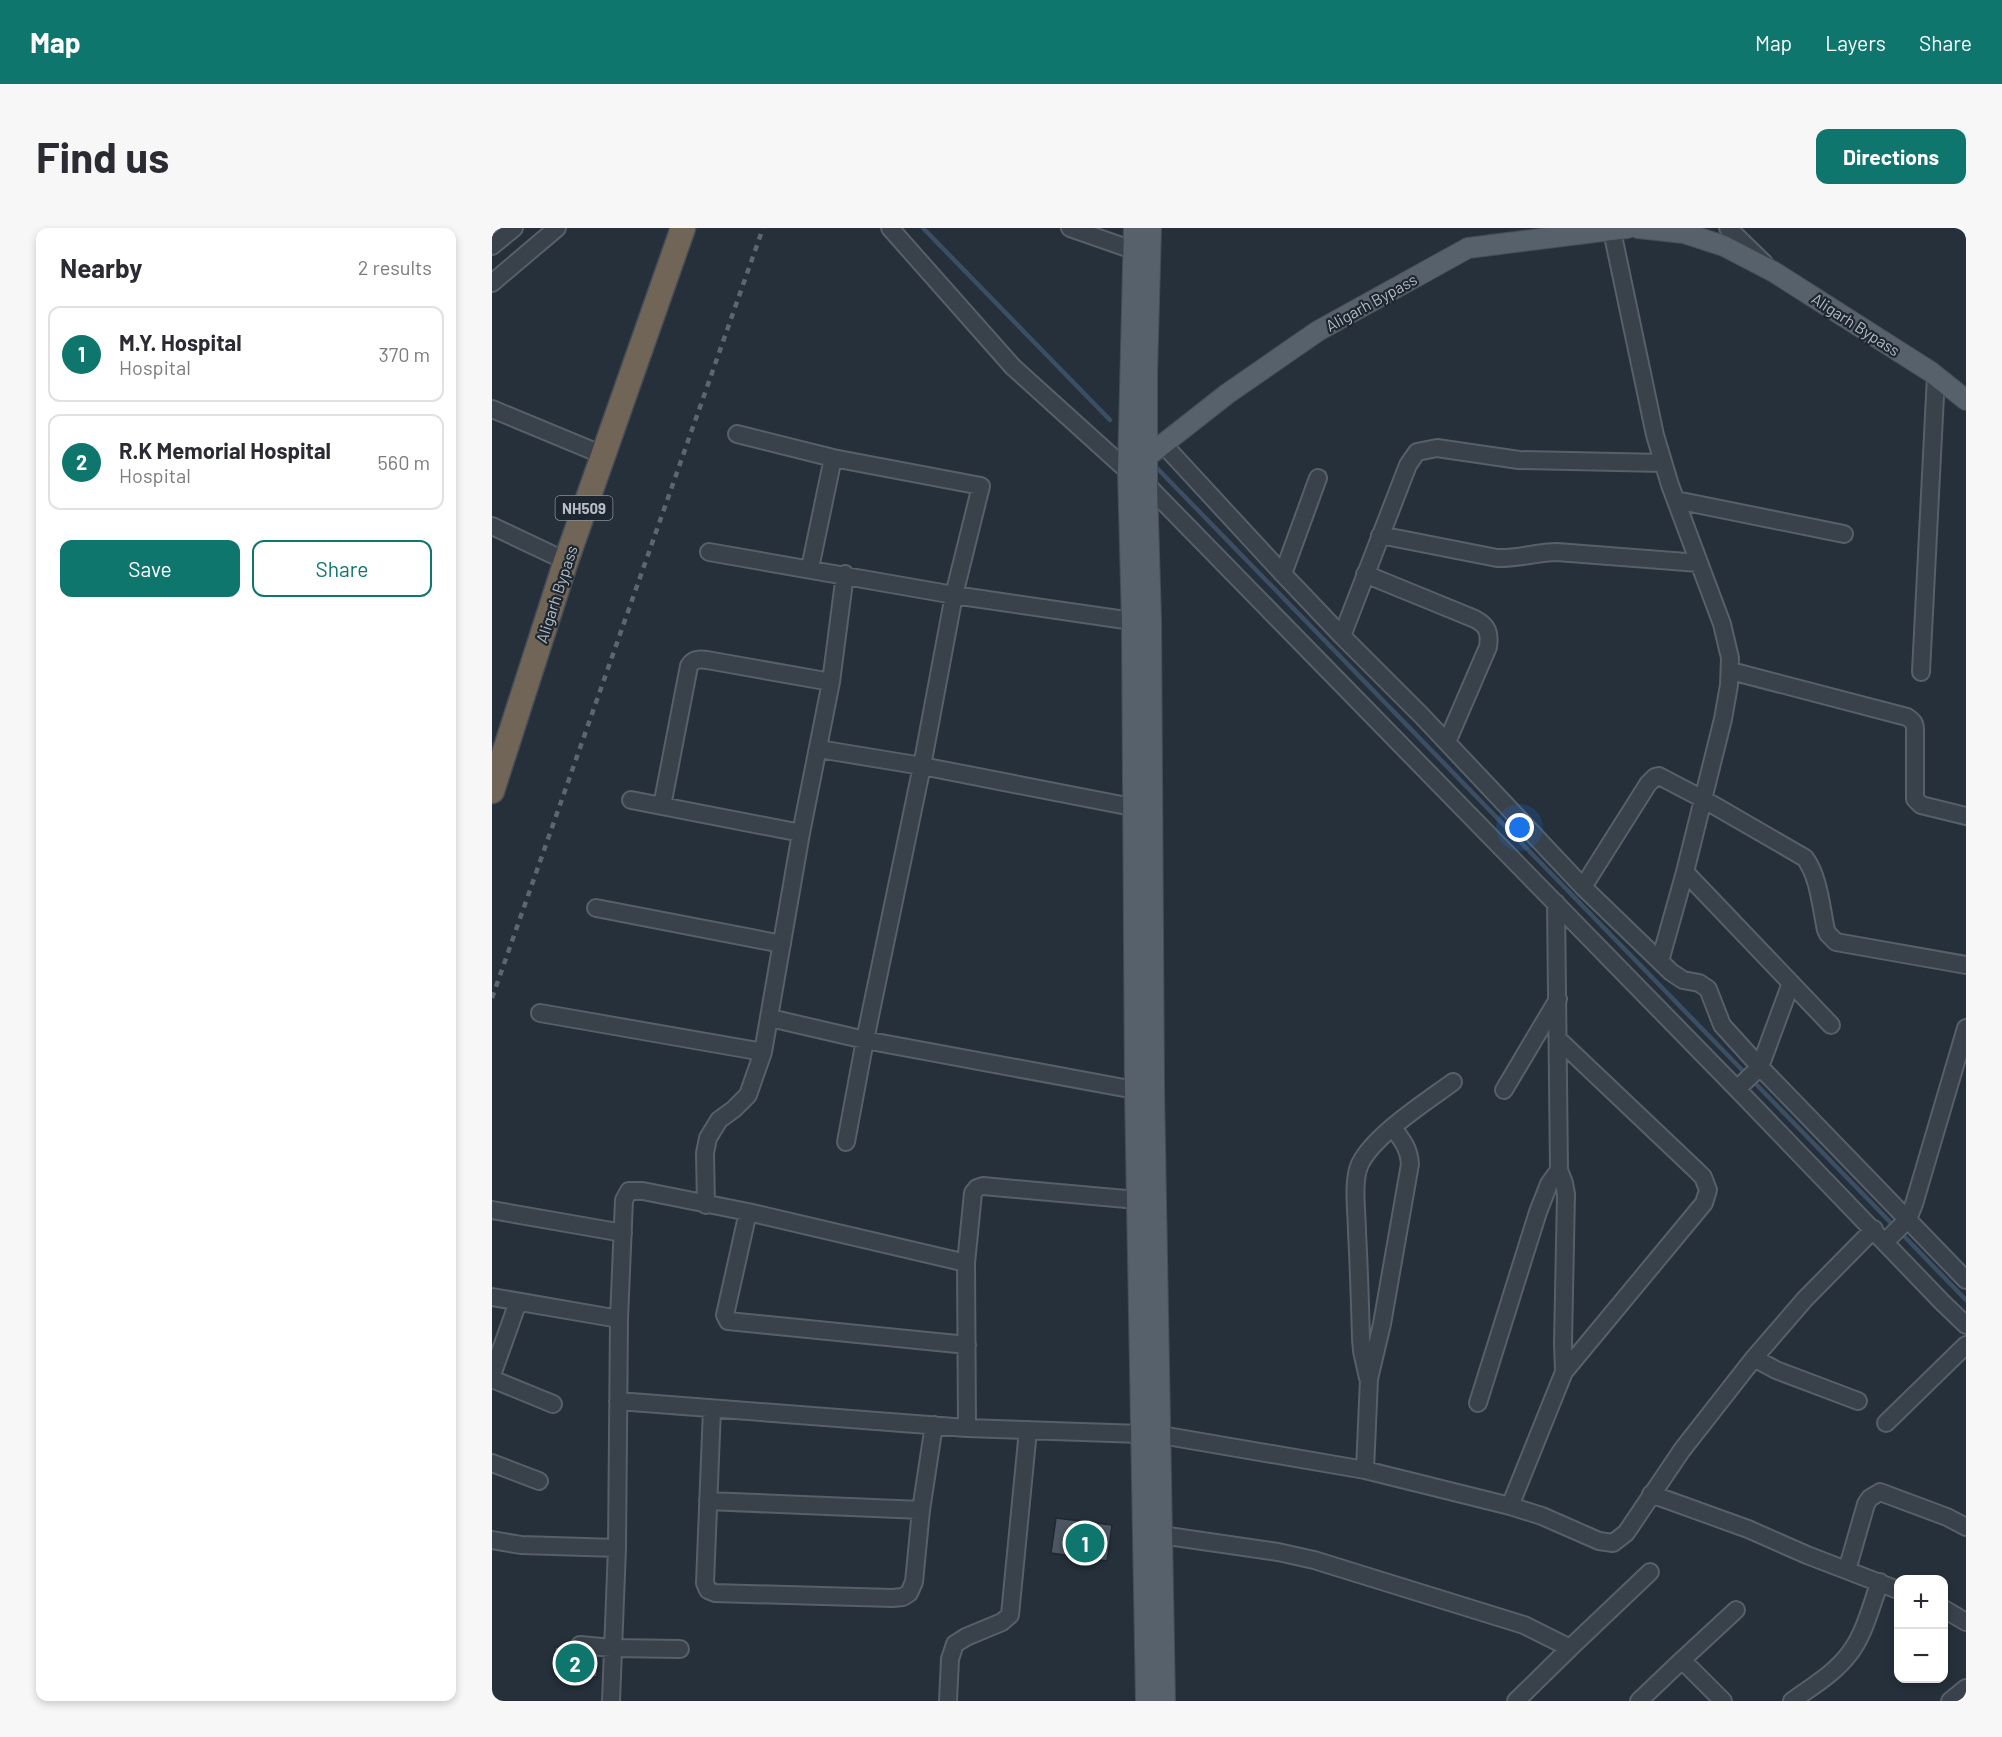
<!DOCTYPE html>
<html lang="en">
<head>
<meta charset="utf-8">
<style>
  :root { --surface:#fff; --page:#f7f7f7; --text:#2b2b33; --muted:#7c7c81; --line:#e1e1e2; --accent:#0f766e }
  body { margin:0; font-family:Barlow,sans-serif; background:var(--page); color:var(--text) }
  .controls { position:absolute; right:18px; bottom:18px; display:grid; overflow:hidden; border-radius:12px; box-shadow:0 3px 9px #0003 }
  .controls button { width:54px; height:54px; display:grid; place-items:center; padding:0; border:0; border-bottom:2px solid var(--line); background:var(--surface); color:var(--text); font:30px sans-serif }
  .you { position:absolute; left:1028px; top:600px; width:21px; height:21px; margin:-15px; border:4px solid #fff; border-radius:50%; background:#1a73e8; box-shadow:0 0 0 9px #1a73e833 }
  .badge { display:grid; place-items:center; width:39px; height:39px; border-radius:50%; background:var(--accent); color:#fff; font-size:20px; font-weight:700 }
  .pin { position:absolute; translate:-50% -50%; border:3px solid #fff; box-shadow:0 2px 6px #0006 }
  .list { margin:0; padding:0; list-style:none }
  h2 { display:flex; justify-content:space-between; align-items:center; height:78px; margin:0; padding:0 24px; font-size:26px }
  h2 small { font-size:20px; font-weight:400; color:var(--muted) }
  .list li { display:grid; grid-template-columns:39px 1fr auto; gap:18px; align-items:center; box-sizing:border-box; height:96px; margin:0 12px 12px; padding:0 12px; border:2px solid var(--line); border-radius:12px }
  .list b { display:block; font-size:22px; white-space:nowrap }
  .list p { margin:0; font-size:20px; white-space:nowrap; color:var(--muted) }
  .list em { font-size:20px; font-style:normal; color:var(--muted) }
  .actions { display:flex; gap:12px; padding:18px 24px }
  .actions a { flex:1; padding:14px 0; border:2px solid var(--accent); border-radius:12px; text-align:center; font-size:21px; color:var(--accent) }
  .actions .main { background:var(--accent); color:#fff }
  .map { position:relative; flex:none; width:1474px; height:1473px; overflow:hidden; border-radius:12px }
  header { display:flex; align-items:center; gap:36px; box-sizing:border-box; height:84px; padding:0 30px; background:var(--accent); color:#fff }
  header strong { font-size:28px }
  nav { display:flex; gap:33px; margin-inline-start:auto; font-size:21px }
  .intro { display:flex; align-items:center; justify-content:space-between; box-sizing:border-box; height:144px; padding:0 36px }
  h1 { margin:0; font-size:42px }
  .button { padding:15px 27px; border-radius:12px; background:var(--accent); color:#fff; font-size:21px; font-weight:700 }
  main { display:flex; gap:36px; padding:0 36px }
  aside { flex:1; background:var(--surface); border-radius:12px; box-shadow:0 3px 9px #0003 }
  .map>svg:first-child { display:block }
</style>
</head>
<body>
<header>
<strong>Map</strong>
<nav><a>Map</a><a>Layers</a><a>Share</a></nav>
</header>
<div class="intro"><h1>Find us</h1><a class="button">Directions</a></div>
<main>
<aside>
<h2>Nearby<small>2 results</small></h2>
<ul class="list">
<li><span class="badge">1</span><div><b>M.Y. Hospital</b><p>Hospital</p></div><em>370 m</em></li>
<li><span class="badge">2</span><div><b>R.K Memorial Hospital</b><p>Hospital</p></div><em>560 m</em></li>
</ul>
<div class="actions"><a class="main">Save</a><a>Share</a></div>
</aside>
<div class="map">
<svg width="1474" height="1473" viewBox="0 0 1474 1473">
  <rect width="100%" height="100%" fill="#25303b"/>
  <g fill="none" stroke-linecap="round" stroke-linejoin="round">
    <path stroke="#3c4e63" stroke-width="4.5" d="M431,0L618,192
      M663,238L1254,846
      M1260,852L1403,999
      M1409,1005L1474,1072"/>
  </g>
  <path fill="#4c5763" stroke="#202832" stroke-width="1.5" d="M564,1290L620,1297L615,1333L559,1325Z
    M63,1419H78L81,1425L86,1427L105,1429V1449L62,1448Z"/>
  <g fill="none" stroke-linecap="round" stroke-linejoin="round">
    <g stroke="#575f69" stroke-width="20">
      <path id="minor" d="M398,0L521,139L636,243
        M578,0L641,22
        M1236,0L1272,35
        M1120,3L1163,207L1178,257L1230,396L1238,430L1237,457L1231,491L1193,644L1168,733
        M0,18L22,0
        M0,55L65,0
        M0,181L111,227
        M245,206L341,230
        M671,216L791,346L850,408L930,488L1091,659L1179,744L1191,752L1207,755L1216,761L1230,797L1268,839L1474,1052
        M655,257L1245,861L1450,1074L1474,1097
        M1184,272L1352,306
        M0,298L74,333
        M888,307L1005,330C1025,331 1045,324 1065,324L1207,335
        M217,324L462,367L640,393
        M318,340L341,230L489,258L462,367L430,538L373,812L354,914
        M791,346L826,250
        M873,346L983,391C996,398 998,405 996,419L955,514
        M850,408L916,237L925,224L945,220L1027,232L1171,235
        M1239,443L1415,489C1421,493 1423,495 1423,502V571L1429,577L1474,588
        M1429,444L1444,148
        M327,521L430,538L640,579
        M139,572L309,605
        M170,578L197,438C201,431 207,431 215,432L339,454
        M1193,644L1339,797
        M1091,659L1156,556L1163,549L1167,548L1211,571L1313,630C1327,649 1329,679 1334,702L1336,706L1344,714L1474,737
        M1064,675L1067,942L1072,955L1074,966L1071,1115L1072,1144
        M104,680L290,716
        M48,785L271,824
        M278,790L373,812L643,862
        M1245,861L1268,839L1299,755
        M1012,862L1066,771
        M214,977L213,925L216,910L227,892L242,881L256,867L271,824L309,605L339,454L353,346
        M0,982L131,1005
        M256,984L233,1087L236,1093L475,1117
        M1393,1014L1416,991L1422,976L1474,800
        M474,1035L475,1200
        M0,1069L127,1091
        M1262,1130L1284,1142L1366,1173
        M0,1147L26,1074
        M876,1150L870,1123L869,1111C868,1075 867,1040 865,1004C865,985 860,953 868,936C882,907 935,873 961,854
        M0,1151L61,1176
        M126,1173L475,1200L649,1206
        M986,1175L1046,984L1057,956L1067,942
        M220,1181L213,1355L216,1362L223,1365L400,1370L411,1369L417,1365L422,1354L429,1282L442,1197
        M1394,1195L1474,1117
        M669,1207L873,1242L1018,1278L1050,1288L1107,1313L1121,1315L1134,1305L1190,1222L1262,1130L1313,1071L1382,1001
        M0,1235L47,1253
        M873,1242L877,1151L890,1096L918,936C917,920 910,912 901,900
        M1159,1266L1256,1301L1315,1327L1406,1362
        M216,1273L429,1282
        M1018,1278L1072,1144L1212,975L1216,962L1211,949L1204,942L1067,812
        M669,1307L786,1324L822,1332L1032,1397L1078,1420L1024,1473
        M0,1312L29,1317L125,1320
        M1355,1342L1374,1276L1378,1270L1388,1264L1455,1289L1474,1299
        M1452,1381L1474,1394
        M88,1417L120,1420L188,1421
        M1078,1420L1158,1344
        M1190,1432L1244,1382
        M119,1473L125,1320L127,1091L132,972L137,963H151L256,984L474,1035L481,965L485,960L491,958L645,972
        M456,1473L458,1431L463,1416L474,1409L510,1394L518,1387L536,1202
        M1147,1473L1190,1432L1231,1473
        M1300,1473C1319,1459 1342,1446 1357,1426C1373,1406 1379,1377 1388,1354
        M1458,1473L1474,1460"/>
    </g>
    <g stroke="#454d57" stroke-width="22">
      <path id="major" d="M642,0L636,243L640,393L643,862L654,1473
        M659,0L655,146V257L659,392L662,862L673,1473
        M1146,0L1192,5L1232,18L1282,44L1439,144L1474,172
        M656,228L735,166L826,103L976,20L1135,0"/>
    </g>
    <g stroke="#444c56" stroke-width="27">
      <path id="highway" d="M0,563L74,333L191,0"/>
    </g>
    <use href="#minor" stroke="#39414b" stroke-width="16"/>
    <use href="#major" stroke="#57616b" stroke-width="20"/>
    <use href="#highway" stroke="#706557" stroke-width="24"/>
    <path stroke="#5b6672" stroke-width="4.5" stroke-dasharray="6 6" stroke-linecap="butt" d="M0,770L271,0"/>
  </g>
  <g text-anchor="middle" dominant-baseline="central" stroke-width="4.5" stroke-linejoin="round" paint-order="stroke">
    <rect fill="#1e2630" stroke="#888f99" stroke-width="1.5" x="63.5" y="268" width="57" height="24" rx="4.5"/>
    <g font-size="15" font-weight="bold" fill="#b5bcc6">
      <text x="92" y="280">NH509</text>
    </g>
    <g font-size="16" fill="#b5bcc6" stroke="#1e2630">
      <text transform="translate(879 74) rotate(-29)">Aligarh Bypass</text>
      <text transform="translate(1364 96) rotate(33)">Aligarh Bypass</text>
      <text transform="translate(64 366) rotate(-72)">Aligarh Bypass</text>
    </g>
  </g>
</svg>
<div class="controls">
<button>+</button>
<button>−</button>
</div>
<div class="you"></div>
<div class="pin badge" style="left:593px;top:1315px">1</div>
<div class="pin badge" style="left:83px;top:1435px">2</div>
</div>
</main>
</body>
</html>
